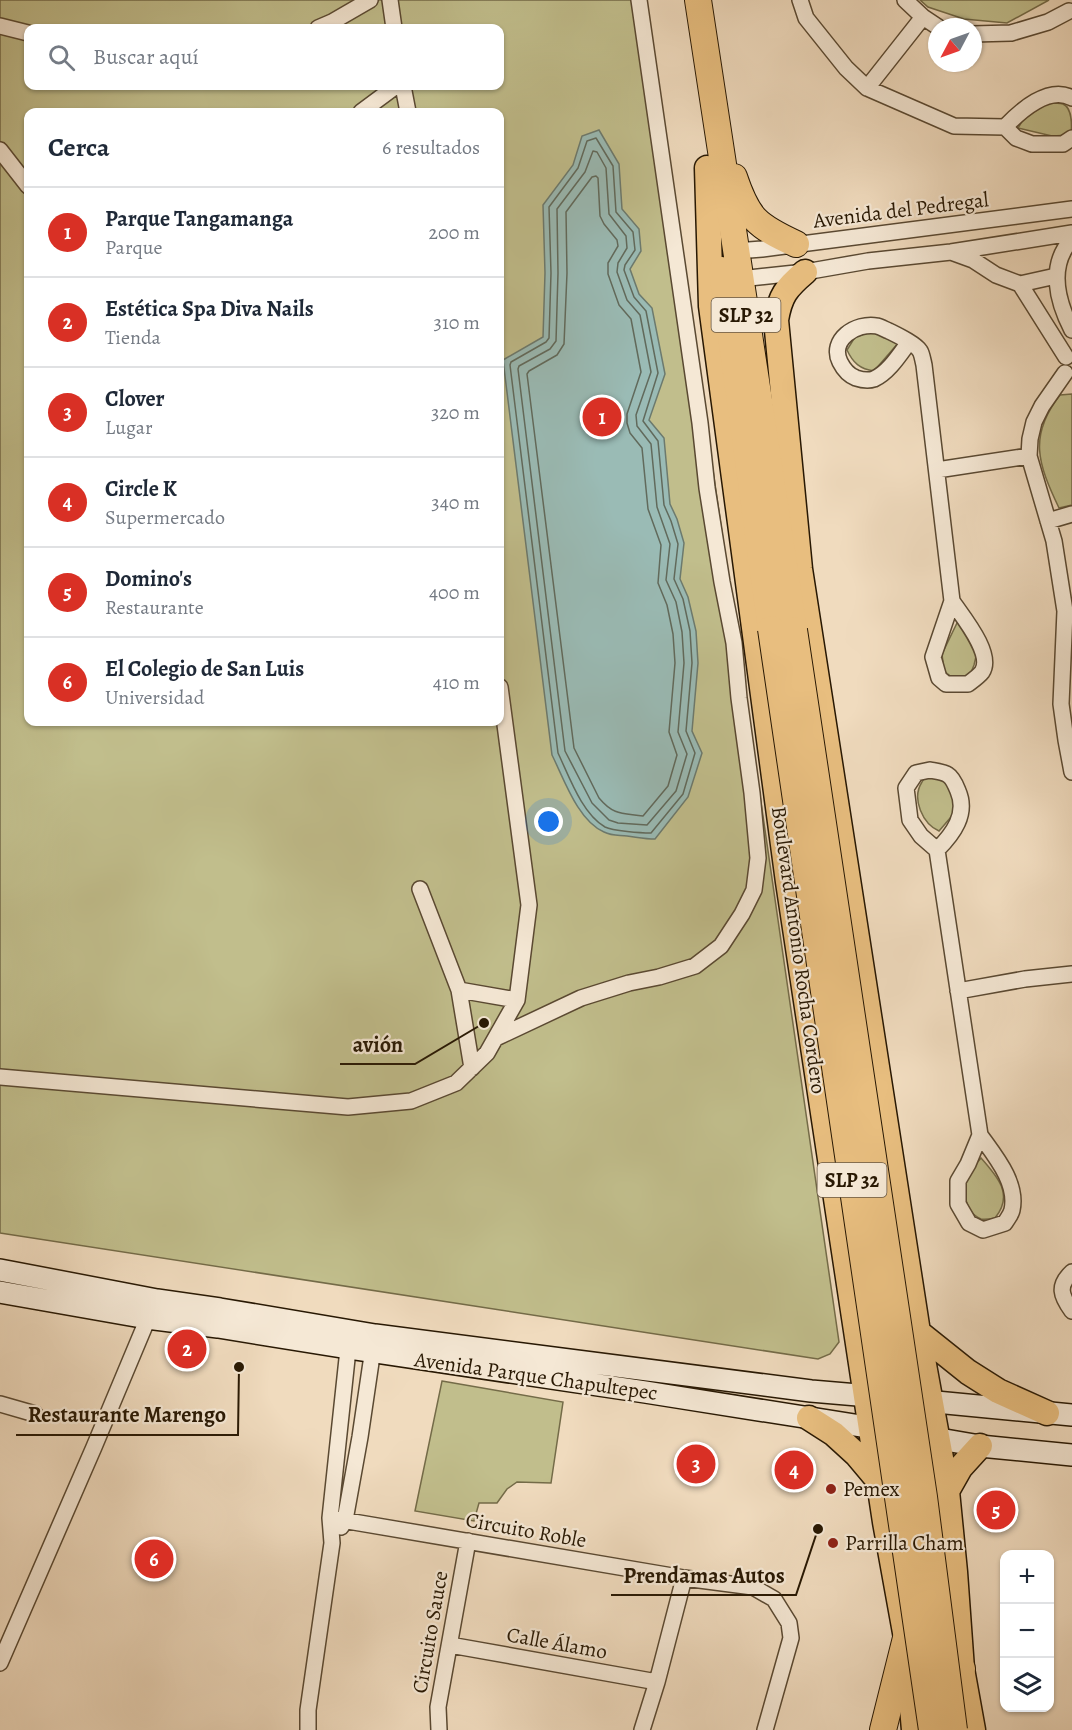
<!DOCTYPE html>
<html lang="es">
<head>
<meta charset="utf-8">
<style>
  :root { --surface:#fff; --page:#f2f2f3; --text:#1f2937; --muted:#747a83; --line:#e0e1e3; --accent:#d93025 }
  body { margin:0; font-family:Alegreya,serif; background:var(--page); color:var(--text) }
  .controls { position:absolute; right:18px; bottom:18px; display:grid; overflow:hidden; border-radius:12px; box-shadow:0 2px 4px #0004 }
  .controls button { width:54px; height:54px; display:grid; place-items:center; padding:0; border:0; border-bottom:2px solid var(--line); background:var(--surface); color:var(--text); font:30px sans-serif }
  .compass { position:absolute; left:928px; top:18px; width:54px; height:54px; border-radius:50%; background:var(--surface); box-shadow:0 2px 4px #0004; rotate:229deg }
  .you { position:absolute; left:549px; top:822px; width:21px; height:21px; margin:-15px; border:4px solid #fff; border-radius:50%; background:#1a73e8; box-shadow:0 0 0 9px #1a73e833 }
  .badge { display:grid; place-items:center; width:39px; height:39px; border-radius:50%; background:var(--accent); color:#fff; font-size:20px; font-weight:700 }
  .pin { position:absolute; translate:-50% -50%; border:3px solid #fff; box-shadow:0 2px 6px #0006 }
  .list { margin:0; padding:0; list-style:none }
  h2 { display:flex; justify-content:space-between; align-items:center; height:78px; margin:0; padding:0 24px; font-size:26px }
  h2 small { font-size:20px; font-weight:400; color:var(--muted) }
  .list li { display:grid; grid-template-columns:39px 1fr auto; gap:18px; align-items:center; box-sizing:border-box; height:90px; padding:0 24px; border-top:2px solid var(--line) }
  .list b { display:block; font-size:22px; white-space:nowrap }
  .list p { margin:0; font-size:20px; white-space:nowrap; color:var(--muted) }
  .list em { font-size:20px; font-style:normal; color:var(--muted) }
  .icon { flex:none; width:33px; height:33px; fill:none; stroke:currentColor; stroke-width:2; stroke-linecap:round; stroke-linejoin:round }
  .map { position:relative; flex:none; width:1072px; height:1730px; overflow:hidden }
  .search { position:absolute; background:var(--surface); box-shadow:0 2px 4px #0004; left:24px; top:24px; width:480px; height:66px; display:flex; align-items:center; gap:15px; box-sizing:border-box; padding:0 21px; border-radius:12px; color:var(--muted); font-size:22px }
  .panel { position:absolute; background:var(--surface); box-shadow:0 2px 4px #0004; left:24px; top:108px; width:480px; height:618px; border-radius:12px }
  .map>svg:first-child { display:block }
</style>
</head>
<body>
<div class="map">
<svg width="1072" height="1730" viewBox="0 0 1072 1730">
  <rect width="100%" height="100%" fill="#f0dbbe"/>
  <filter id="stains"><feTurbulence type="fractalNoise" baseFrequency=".00333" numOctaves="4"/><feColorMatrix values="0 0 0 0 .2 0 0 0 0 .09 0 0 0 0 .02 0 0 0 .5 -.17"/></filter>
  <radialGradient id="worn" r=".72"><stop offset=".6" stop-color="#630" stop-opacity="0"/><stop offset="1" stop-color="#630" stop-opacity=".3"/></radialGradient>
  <path fill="#c1be8c" stroke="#746b48" stroke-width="1.5" fill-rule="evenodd" d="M0,0H645L839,1342L830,1354L818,1359L0,1233ZM28,28H500V86H28ZM28,112H500V722H28Z
    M920,0H1049L1007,23L964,19L928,7Z
    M1048,103C1053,103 1059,103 1063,104C1072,108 1072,125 1071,135L1052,136L1018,128L1024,118Z
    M874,331L900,341L874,371C860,369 853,363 847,350L855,337Z
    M1072,394V505L1059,508C1038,464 1028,436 1060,395Z
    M958,621L978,648L974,665L970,675L953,678L944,671L942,654Z
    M933,773L944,777L958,802L951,817L939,831C923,824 911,799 922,782C924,778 929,776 933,773Z
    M981,1158C998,1177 1014,1195 995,1218C990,1219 985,1220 981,1219C962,1211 962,1184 971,1169C974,1165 978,1162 981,1158Z
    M442,1381L563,1402L551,1483L517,1482L507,1489L497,1503H479L474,1521L415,1511Z"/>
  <path fill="#9abbb5" stroke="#6c7a6e" stroke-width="1.5" d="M599,130L619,164L622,209L639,229L641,251L630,269L639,294L652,308L665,374L649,420L664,438L670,504L677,519L684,543L680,579L688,597L696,631L698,663L692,731L702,753L688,797L655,839C645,839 636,837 627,836C618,835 612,836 604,832C578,821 564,779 552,755L503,360L543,337L545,273L543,205L573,165L582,136Z"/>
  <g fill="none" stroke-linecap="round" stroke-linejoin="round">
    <path stroke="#616a5c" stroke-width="1.5" d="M596,138L613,166L616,212L633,232L635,250L625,265L624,270L634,297L646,311L658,373L643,421L658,441L664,505L671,521L678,544L674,579L683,599L690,631L692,663L686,731L695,753L683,794L651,833C641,833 613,831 605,827C582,814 569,776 558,753L510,365L511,362L546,342L549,338L551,273L549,207L578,168L587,141Z
      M593,151L597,152L606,168L609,214L626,236L627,248L618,263L617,272L627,300L640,315L651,372L636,415L637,426L651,444L657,507L670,544L666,580L676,602L682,632L684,663L678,732L687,754L676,791L647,825L618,823L609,820L592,803L565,751L518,369L519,366L550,349L556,341L558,273L557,209L585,172Z
      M596,176L598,178L600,216L604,224L617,240L618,246L608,263V274L619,305L631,319L641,372L627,414V423L630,433L642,448L648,509L661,545L658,583L667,605L673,634L675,663L669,732L677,755L668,786L643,816C623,813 614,816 599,798L574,748L527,374L529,371L557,355L564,344L567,273L566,212L592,177Z"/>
    <g stroke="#5a4932" stroke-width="18">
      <path id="minor" d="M390,0L394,28
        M800,0L806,18L846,68L867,88L954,126L1005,127L1016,138L1032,144H1063L1072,138
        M905,0L923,17L938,27
        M0,26L28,33
        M318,28L332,22L370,0
        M973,34L1011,33L1048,22L1069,11
        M403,86L408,112
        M867,88L923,17
        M361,112L396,86
        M1005,127C1020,111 1049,85 1072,98
        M0,150L28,186
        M1072,239C1048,265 1057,301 1072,330
        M736,251L762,249L1072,209
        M951,252L973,260L996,275L1020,284L1066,357
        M740,279L805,272L868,261L951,252L1072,233
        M1020,284L1056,276
        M909,342C900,354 889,372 874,379C868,381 862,380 856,378C848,375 844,370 840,362C829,340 856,322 877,326C881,327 886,330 889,331C897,335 916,344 920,351C922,354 923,361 924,365L952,601L933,657L939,678L946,684H968C972,681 979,676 982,672C994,654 962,616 952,601
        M1065,373L1042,406L1034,422L1030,439L1029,456L1054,541L1065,611L1061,704L1066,740L1072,772
        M937,470L1029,456
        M1048,521L1072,514
        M930,770C935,771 944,772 948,775C953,778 956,786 958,791C968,814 953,834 937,850L921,836L910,820L906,788L916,773Z
        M937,850L980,1135C995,1156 1018,1183 1012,1210C1011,1215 1007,1219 1005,1223L983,1230L969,1223L958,1204V1181L968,1164L980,1135
        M420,889L459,990L472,1068
        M459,990L517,1000
        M958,991L1025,979L1072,974
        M496,1038L581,998L629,983L659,977L695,966L721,946L742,914L754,890L758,858L752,793L739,698L734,643L722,582L707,488L700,423L639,0
        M0,1077L348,1107L411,1101L456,1083L487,1053L517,1000L529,905L500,687
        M1072,1272C1057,1286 1061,1296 1072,1311
        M0,1404L35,1414
        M330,1518L684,1578L753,1587L774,1599L789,1623L791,1638L765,1730
        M341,1527L345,1520L360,1437L374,1342
        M450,1645L657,1682
        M0,1663L94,1447L151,1311
        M308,1730V1710L332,1543L330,1518L349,1340
        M439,1730L438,1707L468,1541
        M642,1730L657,1682L684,1578"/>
    </g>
    <g stroke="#281803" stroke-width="24">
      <path id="secondary" d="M0,1270L157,1300L220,1309L375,1335L811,1391L881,1397
        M0,1292L147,1318L218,1327L348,1348L645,1392L886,1430
        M915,1400L1072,1415
        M922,1436L980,1446L1072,1455"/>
    </g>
    <g stroke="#281803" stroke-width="27">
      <path id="primary" d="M707,168L711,306L788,882L885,1522L906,1638L914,1730
        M805,272C786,288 780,296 776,320L800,569L918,1332L947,1491L955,1572L962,1669L973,1730
        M918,1332L968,1372L998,1391L1047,1413
        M809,1418L834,1434L857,1455L878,1480
        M947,1491L960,1468L980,1446"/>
    </g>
    <g stroke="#281803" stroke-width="28">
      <path id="trunk" d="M698,0L794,630
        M734,177C748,219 757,226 796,244
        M722,270L771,629
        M883,1730L906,1638
        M915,1730L962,1669"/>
    </g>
    <use href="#minor" stroke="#f5e8d5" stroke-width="15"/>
    <use href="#secondary" stroke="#f5e8d5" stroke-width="21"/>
    <use href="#primary" stroke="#e8be7f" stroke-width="24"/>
    <use href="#trunk" stroke="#e8be7f" stroke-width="26"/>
    <g stroke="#281803" stroke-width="28" stroke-linecap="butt">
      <path id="trunk-bridge" d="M771,629L932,1730
        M794,630L924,1497L954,1730"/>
    </g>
    <use href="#trunk-bridge" stroke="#e8be7f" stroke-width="26"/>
  </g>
  <g fill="#8f2418" stroke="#f5e8d5" stroke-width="2">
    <circle cx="831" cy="1489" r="6"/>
    <circle cx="833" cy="1543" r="6"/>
  </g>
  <g text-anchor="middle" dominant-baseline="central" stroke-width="4.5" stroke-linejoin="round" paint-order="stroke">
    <g fill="#f5e8d5" stroke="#665642" stroke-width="1.5">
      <rect x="711.5" y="298" width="69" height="34" rx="4.5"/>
      <rect x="817.5" y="1163" width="69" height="34" rx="4.5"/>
    </g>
    <g font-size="20" font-weight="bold" fill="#281803">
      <text x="746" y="315">SLP 32</text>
      <text x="852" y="1180">SLP 32</text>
    </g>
    <g font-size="21" fill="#281803" stroke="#f5e8d5">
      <text transform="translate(901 210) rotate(-7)">Avenida del Pedregal</text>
      <text transform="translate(799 950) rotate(82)">Boulevard Antonio Rocha Cordero</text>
      <text transform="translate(536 1376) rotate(8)">Avenida Parque Chapultepec</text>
      <text transform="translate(526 1530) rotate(10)">Circuito Roble</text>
      <text transform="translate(430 1632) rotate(-80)">Circuito Sauce</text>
      <text transform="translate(557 1643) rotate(10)">Calle Álamo</text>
    </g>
    <g font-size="21" fill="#281803" stroke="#f5e8d5" text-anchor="start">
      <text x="843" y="1489">Pemex</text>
      <text x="845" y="1543">Parrilla Cham</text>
    </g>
  </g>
  <path fill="none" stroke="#281803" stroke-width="2" d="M484 1023L415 1064H340M239 1367L238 1435H16M818 1529L796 1595H611"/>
  <g fill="#281803" stroke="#f5e8d5" stroke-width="2">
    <circle cx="484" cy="1023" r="6"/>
    <circle cx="239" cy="1367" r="6"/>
    <circle cx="818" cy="1529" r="6"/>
  </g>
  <g font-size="22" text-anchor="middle" font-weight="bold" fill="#281803" stroke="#f5e8d5" stroke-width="4.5" stroke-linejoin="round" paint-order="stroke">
    <text x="378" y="1052">avión</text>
    <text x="127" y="1422">Restaurante Marengo</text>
    <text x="704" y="1583">Prendamas Autos</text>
  </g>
  <rect width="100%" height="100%" filter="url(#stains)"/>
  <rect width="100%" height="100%" fill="url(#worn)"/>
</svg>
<div class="controls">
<button>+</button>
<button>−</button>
<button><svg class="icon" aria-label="layers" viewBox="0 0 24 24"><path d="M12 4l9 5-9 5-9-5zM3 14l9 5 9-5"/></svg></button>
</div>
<svg class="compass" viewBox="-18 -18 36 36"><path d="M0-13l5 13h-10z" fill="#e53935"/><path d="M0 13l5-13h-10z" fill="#747a83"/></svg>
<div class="you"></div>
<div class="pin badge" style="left:602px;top:417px">1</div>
<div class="pin badge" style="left:187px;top:1349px">2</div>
<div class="pin badge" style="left:696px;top:1464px">3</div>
<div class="pin badge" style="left:794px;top:1470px">4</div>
<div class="pin badge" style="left:996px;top:1510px">5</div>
<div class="pin badge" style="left:154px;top:1559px">6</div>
<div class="search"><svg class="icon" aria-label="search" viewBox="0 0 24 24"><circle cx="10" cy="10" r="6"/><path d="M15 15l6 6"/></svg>Buscar aquí</div>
<section class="panel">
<h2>Cerca<small>6 resultados</small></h2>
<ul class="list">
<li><span class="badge">1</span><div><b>Parque Tangamanga</b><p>Parque</p></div><em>200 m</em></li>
<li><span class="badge">2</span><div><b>Estética Spa Diva Nails</b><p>Tienda</p></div><em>310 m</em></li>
<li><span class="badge">3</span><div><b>Clover</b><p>Lugar</p></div><em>320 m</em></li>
<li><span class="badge">4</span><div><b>Circle K</b><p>Supermercado</p></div><em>340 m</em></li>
<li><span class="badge">5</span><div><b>Domino's</b><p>Restaurante</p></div><em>400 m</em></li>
<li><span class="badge">6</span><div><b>El Colegio de San Luis</b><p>Universidad</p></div><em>410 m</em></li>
</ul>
</section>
</div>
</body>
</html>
